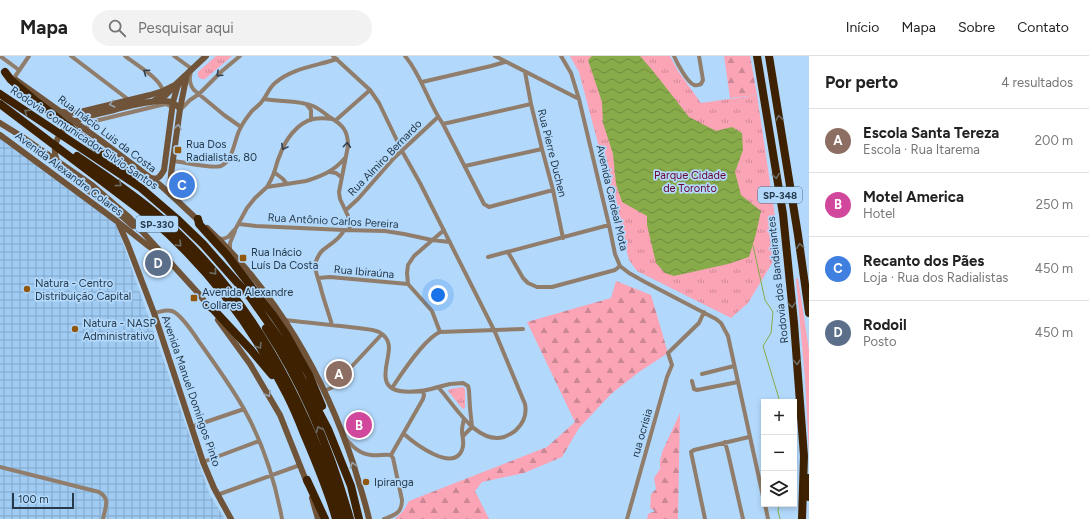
<!DOCTYPE html>
<html lang="pt">
<head>
<meta charset="utf-8">
<style>
  :root { --surface:#fff; --page:#f2f2f2; --text:#222; --muted:#767676; --line:#e0e0e0; --accent:#90580f }
  body { margin:0; font-family:Figtree,sans-serif; background:var(--page); color:var(--text) }
  .controls { position:absolute; right:12px; bottom:12px; display:grid; overflow:hidden; border-radius:0px; box-shadow:0 2px 6px #0003 }
  .controls button { width:36px; height:36px; display:grid; place-items:center; padding:0; border:0; border-bottom:1px solid var(--line); background:var(--surface); color:var(--text); font:20px sans-serif }
  .scale { position:absolute; left:12px; bottom:10px; width:62px; box-sizing:border-box; padding-left:4px; border:2px solid #25394b; border-top:0; font-size:11px; line-height:14px; white-space:nowrap; color:#25394b; -webkit-text-stroke:3px #b2d9fc; paint-order:stroke }
  .you { position:absolute; left:438px; top:239px; width:14px; height:14px; margin:-10px; border:3px solid #fff; border-radius:50%; background:#1a73e8; box-shadow:0 0 0 6px #1a73e833 }
  .badge { display:grid; place-items:center; width:26px; height:26px; border-radius:50%; background:var(--accent); color:#fff; font-size:13px; font-weight:700 }
  .pin { position:absolute; translate:-50% -50%; border:2px solid #fff; box-shadow:0 1px 4px #0006 }
  .list { margin:0; padding:0; list-style:none }
  h2 { display:flex; justify-content:space-between; align-items:center; height:52px; margin:0; padding:0 16px; font-size:17px }
  h2 small { font-size:13px; font-weight:400; color:var(--muted) }
  .list li { display:grid; grid-template-columns:26px 1fr auto; gap:12px; align-items:center; box-sizing:border-box; height:64px; padding:0 16px; border-top:1px solid var(--line) }
  .list b { display:block; font-size:15px; white-space:nowrap }
  .list p { margin:0; font-size:13px; white-space:nowrap; color:var(--muted) }
  .list em { font-size:13px; font-style:normal; color:var(--muted) }
  .icon { flex:none; width:22px; height:22px; fill:none; stroke:currentColor; stroke-width:2; stroke-linecap:round; stroke-linejoin:round }
  .map { position:relative; flex:none; width:809px; height:463px; overflow:hidden }
  header { display:flex; align-items:center; gap:24px; box-sizing:border-box; height:56px; padding:0 20px; background:var(--surface); border-bottom:1px solid var(--line) }
  header strong { font-size:19px }
  nav { display:flex; gap:22px; margin-inline-start:auto; font-size:14px }
  .search { width:280px; height:36px; background:var(--page); display:flex; align-items:center; gap:10px; box-sizing:border-box; padding:0 14px; border-radius:22px; color:var(--muted); font-size:15px }
  main { display:flex }
  aside { flex:1; background:var(--surface) }
  .map>svg:first-child { display:block }
</style>
</head>
<body>
<header>
<strong>Mapa</strong>
<div class="search"><svg class="icon" aria-label="search" viewBox="0 0 24 24"><circle cx="10" cy="10" r="6"/><path d="M15 15l6 6"/></svg>Pesquisar aqui</div>
<nav><a>Início</a><a>Mapa</a><a>Sobre</a><a>Contato</a></nav>
</header>
<main>
<div class="map">
<svg width="809" height="463" viewBox="0 0 809 463">
  <defs>
    <pattern id="industrial-grid" width="8" height="8" patternUnits="userSpaceOnUse"><rect width="8" height="8" fill="#a0cbf3"/><path d="M0 4h8M4 0v8" fill="none" stroke="#82a6c7"/></pattern>
    <pattern id="forest-firs" width="22" height="20" patternUnits="userSpaceOnUse"><rect width="22" height="20" fill="#fba4b6"/><path d="M5 1l3.5 6h-7zM16 11l3.5 6h-7z" fill="#cb8796"/></pattern>
    <pattern id="park-tufts" width="24" height="20" patternUnits="userSpaceOnUse"><rect width="24" height="20" fill="#fba4b6"/><path d="M3 7l-1-3M5 7V3M7 7l1-3M15 17l-1-3M17 17v-4M19 17l1-3" fill="none" stroke="#cb8796"/></pattern>
    <pattern id="water-waves" width="16" height="10" patternUnits="userSpaceOnUse"><rect width="16" height="10" fill="#88ab4a"/><path d="M0 5q4-4 8 0t8 0" fill="none" stroke="#6f8c40"/></pattern>
  </defs>
  <rect width="100%" height="100%" fill="#b2d9fc"/>
  <path fill="url(#industrial-grid)" d="M0,82L116,167L210,439L225,463H0Z"/>
  <path fill="#fba4b6" d="M798,222L809,294V397L805,322L796,223Z"/>
  <path fill="url(#forest-firs)" d="M724,0H750L757,39L730,42Z
    M616,225L651,239L668,297L639,316L611,338L579,372L562,401L524,417L482,426L475,435L489,463H395L404,454L409,445L547,391L575,366L527,266L611,242Z
    M680,357L678,463H647L648,458L655,455L650,452L651,438L656,433L654,422L660,413V404L663,394Z"/>
  <path fill="url(#park-tufts)" d="M216,0H232L205,23C200,24 197,21 198,16Z
    M570,0H670L678,15L701,47L757,39L780,194L748,247L731,262L637,215L629,204L579,16Z
    M463,331L465,333V352L464,353L462,352L448,335L450,333Z"/>
  <path fill="url(#water-waves)" d="M592,0H640L653,15L689,61L716,75L732,71L742,77L743,94L735,116L741,139L761,155L756,178L749,201L728,208L674,220L665,217L656,207L647,169V160L622,146L616,128L613,98L603,67L602,46L588,4Z"/>
  <g fill="none" stroke-linecap="round" stroke-linejoin="round">
    <path stroke="#88ab4a" stroke-width="1" d="M753,189L765,244L773,256L771,277L763,290L780,346
      M779,448L778,455L780,463"/>
    <path stroke="#907d6b" stroke-width="4" d="M0,0L19,14
      M71,0L129,44
      M125,0C135,8 160,22 163,35
      M174,0L192,13C189,20 189,28 194,34L224,59L241,71
      M405,0C422,20 428,47 443,68L484,148L489,151L553,134
      M495,0L579,43
      M561,0L571,17L579,43L609,169L615,198L620,210L629,217L645,226L716,263L721,267L728,280L764,445
      M674,0C677,7 687,26 694,29C697,30 698,29 701,28L703,24L699,0
      M525,16L531,48L542,93L553,134L563,182
      M14,22L29,0
      M422,26L491,10L505,6
      M264,43C279,46 299,44 313,50C320,53 325,58 331,62C343,69 348,75 348,90L339,136L340,143L348,160L350,174
      M306,48L311,54V64
      M181,53L190,44L199,38L222,15L240,0
      M336,64L370,34
      M443,68L531,48
      M87,74L88,68L95,65L161,49L166,48L172,51
      M173,105C184,106 212,113 221,110C233,104 234,86 239,75C242,68 247,61 252,55C256,51 260,49 263,44C267,39 269,32 275,27C292,12 316,10 337,3
      M465,110L542,93
      M274,116L283,123L286,127
      M330,116L336,117L341,121
      M267,131C270,126 272,122 274,117C276,111 277,105 280,99C285,84 297,67 313,63C319,62 325,62 332,63
      M346,154L358,143L394,102L438,61
      M239,168L256,170L344,174L385,175L404,178L432,184L450,186
      M218,182L223,183L228,181L236,172L247,152L255,142L267,131L306,125C322,120 334,115 345,102
      M230,195V187L235,175
      M508,196L523,222L528,227L537,231H552L615,214L620,210
      M488,201L609,169
      M318,222L330,221L408,228
      M154,257C160,256 166,253 172,255C181,258 194,278 200,287C215,308 231,330 244,353C263,387 275,425 282,463
      M285,264C309,267 334,269 358,272C364,273 373,273 379,276C399,287 382,307 386,324C390,342 426,335 438,331C454,348 476,389 504,381C508,379 514,377 517,373C524,366 527,358 525,348L495,276L420,127L402,95L379,47L370,34L333,0
      M332,269C328,255 323,242 320,229C318,223 316,217 315,211C315,205 318,200 321,196C328,189 340,184 344,174
      M440,276L432,255L408,228L407,217L408,209L414,200L444,174
      M702,318L734,310
      M692,325L694,333L697,334L738,326
      M438,331L450,328L463,327L468,330L469,334L470,352L472,371L463,380
      M392,332C402,317 424,283 440,276L523,273
      M324,335L331,332L341,322L382,278
      M191,371L244,353
      M404,378C414,387 453,417 462,394C465,387 462,381 462,375C462,371 463,367 464,363
      M346,383C353,391 360,398 371,399C378,400 384,398 391,399L393,402L402,444C402,457 395,459 384,463
      M725,386L728,397L743,463
      M391,399L423,343L424,339L423,335
      M203,406L259,385
      M0,411L99,436C111,443 105,452 103,463
      M217,439L300,409
      M765,448L768,463
      M627,463L667,321L672,309L668,297L699,267L704,256
      M705,463L691,396L694,394L749,381"/>
    <path stroke="#6f5439" stroke-width="6" d="M16,24L100,84L160,129L170,138L200,166
      M155,44L166,39L172,33
      M63,56L76,57L150,39L163,35L175,29L206,0
      M0,67L21,80L92,129L129,161L199,238L208,250
      M0,79L118,166L147,189L159,197
      M150,122C158,124 160,121 164,114L173,46L177,32L180,26
      M170,138L171,118L180,53L187,18
      M118,166L128,189L154,257L203,406L214,432L231,463
      M133,170L115,154L66,118C62,113 58,108 56,102C51,86 63,70 78,64C89,59 102,57 114,54C130,50 148,44 165,45C171,45 176,48 180,53
      M207,172C276,236 325,321 354,410C359,428 365,445 369,463
      M218,264L250,308L280,359L307,427
      M312,442L318,463"/>
    <path stroke="#3d2100" stroke-width="8" d="M757,0L783,158L794,267L804,400L802,463
      M769,0L798,179L809,257
      M5,16L11,24L37,46L127,116L134,124
      M0,38L141,132L177,163L203,188L250,241L279,282L295,310L328,373L351,430L359,463
      M0,48L148,160C206,209 253,271 287,339C293,351 299,365 304,378C316,406 328,434 336,463
      M77,100C103,118 129,135 153,155C232,220 284,306 321,400C329,421 338,442 344,463
      M198,163L199,168L227,199L273,259L286,278L309,319L322,350
      M206,248L213,253L251,294L272,319
      M266,272C304,330 331,396 350,463
      M808,422L809,441
      M307,424L325,463"/>
  </g>
  <defs><path id="oneway-chevron" d="M-2-3.5L2.5 0L-2 3.5" fill="none" stroke-width="1.6" stroke-linecap="round" stroke-linejoin="round"/></defs>
  <g stroke="#30404e">
    <use href="#oneway-chevron" transform="translate(146 16) rotate(-145)"/>
    <use href="#oneway-chevron" transform="translate(219 18) rotate(137)"/>
    <use href="#oneway-chevron" transform="translate(347 89) rotate(-86)"/>
    <use href="#oneway-chevron" transform="translate(284 91) rotate(118)"/>
  </g>
  <g stroke="#97a4ae">
    <use href="#oneway-chevron" transform="translate(112 48) rotate(166)"/>
    <use href="#oneway-chevron" transform="translate(178 71) rotate(-82)"/>
    <use href="#oneway-chevron" transform="translate(268 338) rotate(61)"/>
    <use href="#oneway-chevron" transform="translate(353 409) rotate(-108)"/>
  </g>
  <g stroke="#6c6b65">
    <use href="#oneway-chevron" transform="translate(27 56) rotate(-146)"/>
    <use href="#oneway-chevron" transform="translate(779 62) rotate(-99)"/>
    <use href="#oneway-chevron" transform="translate(776 120) rotate(81)"/>
    <use href="#oneway-chevron" transform="translate(119 128) rotate(36)"/>
    <use href="#oneway-chevron" transform="translate(179 188) rotate(44)"/>
    <use href="#oneway-chevron" transform="translate(800 190) rotate(-98)"/>
    <use href="#oneway-chevron" transform="translate(214 216) rotate(49)"/>
    <use href="#oneway-chevron" transform="translate(792 249) rotate(84)"/>
    <use href="#oneway-chevron" transform="translate(259 290) rotate(58)"/>
    <use href="#oneway-chevron" transform="translate(797 306) rotate(86)"/>
    <use href="#oneway-chevron" transform="translate(319 373) rotate(-113)"/>
  </g>
  <g fill="#90580f" stroke="#b2d9fc" stroke-width="1.5">
    <rect x="174" y="90" width="8" height="8" rx="2"/>
    <rect x="239" y="198" width="8" height="8" rx="2"/>
    <circle cx="27" cy="233" r="4"/>
    <rect x="190" y="238" width="8" height="8" rx="2"/>
    <circle cx="75" cy="273" r="4"/>
    <circle cx="366" cy="426" r="4"/>
  </g>
  <g text-anchor="middle" dominant-baseline="central" stroke-width="3.5" stroke-linejoin="round" paint-order="stroke">
    <g fill="#b2d9fc" stroke="#4f6980" stroke-width="1">
      <rect x="758" y="131" width="44" height="16" rx="3"/>
      <rect x="136" y="160" width="42" height="16" rx="3"/>
    </g>
    <g font-size="10" font-weight="bold" fill="#25394b">
      <text x="780" y="139">SP-348</text>
      <text x="157" y="168">SP-330</text>
    </g>
    <g font-size="11" fill="#25394b" stroke="#b2d9fc">
      <text transform="translate(107 78) rotate(37)">Rua Inácio Luis da Costa</text>
      <text transform="translate(84 82) rotate(34)">Rodovia Comunicador Silvio Santos</text>
      <text transform="translate(552 97) rotate(76)">Rua Pierre Duchen</text>
      <text transform="translate(385 102) rotate(-46)">Rua Almiro Bernardo</text>
      <text transform="translate(69 118) rotate(37)">Avenida Alexandre Colares</text>
      <text transform="translate(612 142) rotate(77)">Avenida Cardeal Mota</text>
      <text transform="translate(333 165) rotate(3)">Rua Antônio Carlos Pereira</text>
      <text transform="translate(364 216) rotate(5)">Rua Ibiraúna</text>
      <text transform="translate(778 224) rotate(-96)">Rodovia dos Bandeirantes</text>
      <text transform="translate(191 335) rotate(71)">Avenida Manuel Domingos Pinto</text>
      <text transform="translate(642 377) rotate(-74)">rua ocrisia</text>
    </g>
    <g font-size="11" fill="#25394b" stroke="#b2d9fc" text-anchor="start">
      <text x="186" y="88">Rua Dos<tspan x="186" dy="13">Radialistas, 80</tspan></text>
      <text x="251" y="196">Rua Inácio<tspan x="251" dy="13">Luís Da Costa</tspan></text>
      <text x="35" y="227">Natura - Centro<tspan x="35" dy="13">Distribuição Capital</tspan></text>
      <text x="202" y="236">Avenida Alexandre<tspan x="202" dy="13">Collares</tspan></text>
      <text x="83" y="267">Natura - NASP<tspan x="83" dy="13">Administrativo</tspan></text>
      <text x="374" y="426">Ipiranga</text>
    </g>
    <g font-size="11" fill="#67062c" stroke="#b2d9fc">
      <text x="690" y="119">Parque Cidade<tspan x="690" dy="13">de Toronto</tspan></text>
    </g>
  </g>
</svg>
<div class="controls">
<button>+</button>
<button>−</button>
<button><svg class="icon" aria-label="layers" viewBox="0 0 24 24"><path d="M12 4l9 5-9 5-9-5zM3 14l9 5 9-5"/></svg></button>
</div>
<div class="scale">100 m</div>
<div class="you"></div>
<div class="pin badge" style="left:339px;top:318px;background:#8d6e63">A</div>
<div class="pin badge" style="left:359px;top:369px;background:#d1479c">B</div>
<div class="pin badge" style="left:182px;top:129px;background:#3f7fe0">C</div>
<div class="pin badge" style="left:158px;top:207px;background:#5c6f8a">D</div>
</div>
<aside>
<h2>Por perto<small>4 resultados</small></h2>
<ul class="list">
<li><span class="badge" style="background:#8d6e63">A</span><div><b>Escola Santa Tereza</b><p>Escola · Rua Itarema</p></div><em>200 m</em></li>
<li><span class="badge" style="background:#d1479c">B</span><div><b>Motel America</b><p>Hotel</p></div><em>250 m</em></li>
<li><span class="badge" style="background:#3f7fe0">C</span><div><b>Recanto dos Pães</b><p>Loja · Rua dos Radialistas</p></div><em>450 m</em></li>
<li><span class="badge" style="background:#5c6f8a">D</span><div><b>Rodoil</b><p>Posto</p></div><em>450 m</em></li>
</ul>
</aside>
</main>
</body>
</html>
